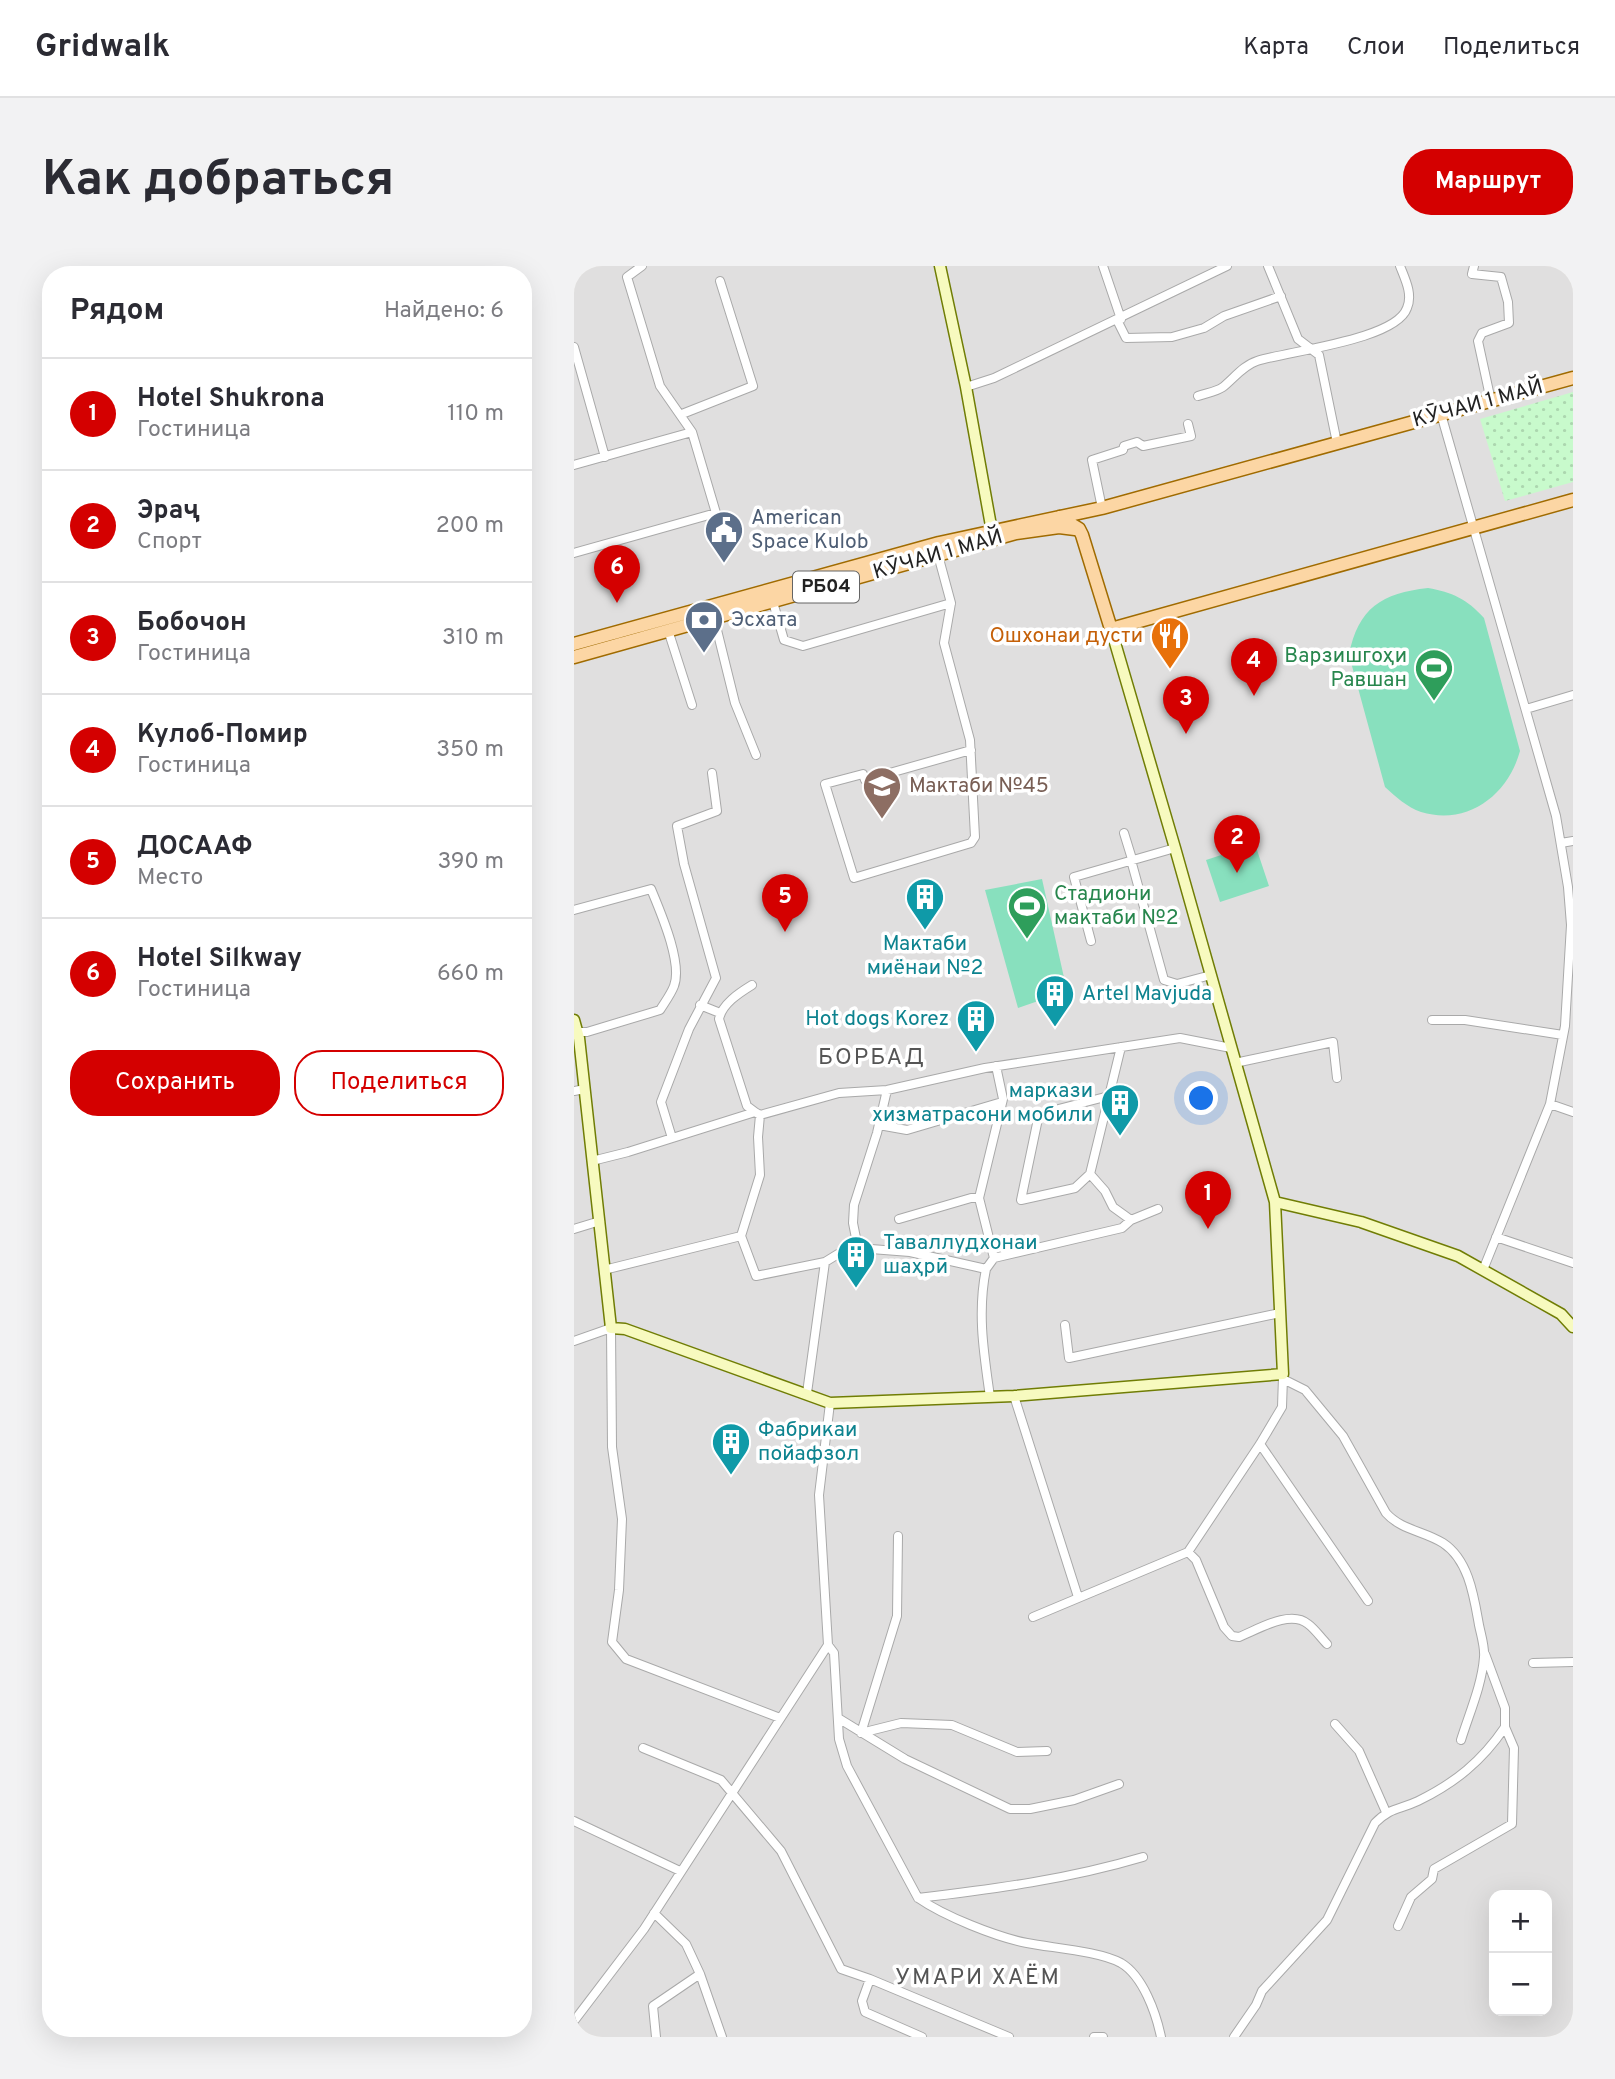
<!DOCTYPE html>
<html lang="ru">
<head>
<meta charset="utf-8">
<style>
  :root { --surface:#fff; --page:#f2f2f3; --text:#2b2b33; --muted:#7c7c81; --line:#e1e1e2; --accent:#d40000 }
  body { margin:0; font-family:Overpass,sans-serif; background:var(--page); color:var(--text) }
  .controls { position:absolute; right:21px; bottom:21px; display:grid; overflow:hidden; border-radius:14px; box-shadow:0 7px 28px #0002 }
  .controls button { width:63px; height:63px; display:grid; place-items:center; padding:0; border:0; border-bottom:2px solid var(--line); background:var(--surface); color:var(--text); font:35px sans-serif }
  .you { position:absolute; left:628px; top:833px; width:24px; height:24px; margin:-18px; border:5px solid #fff; border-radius:50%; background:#1a73e8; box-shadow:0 0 0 10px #1a73e833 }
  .badge { display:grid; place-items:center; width:46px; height:46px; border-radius:50%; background:var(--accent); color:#fff; font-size:23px; font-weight:700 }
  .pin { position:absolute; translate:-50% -58px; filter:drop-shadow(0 2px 4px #0008) }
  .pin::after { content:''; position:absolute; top:37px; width:24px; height:21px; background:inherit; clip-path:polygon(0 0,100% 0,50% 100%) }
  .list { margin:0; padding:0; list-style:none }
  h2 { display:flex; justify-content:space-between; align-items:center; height:91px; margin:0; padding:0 28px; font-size:30px }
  h2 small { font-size:23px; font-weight:400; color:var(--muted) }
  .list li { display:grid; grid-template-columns:46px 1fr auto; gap:21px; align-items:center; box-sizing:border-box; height:112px; padding:0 28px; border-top:2px solid var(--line) }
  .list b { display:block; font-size:26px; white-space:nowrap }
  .list p { margin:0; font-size:23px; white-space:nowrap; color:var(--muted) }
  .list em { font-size:23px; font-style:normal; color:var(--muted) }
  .actions { display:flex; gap:14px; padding:21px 28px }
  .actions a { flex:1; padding:16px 0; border:2px solid var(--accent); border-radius:28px; text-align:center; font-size:24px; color:var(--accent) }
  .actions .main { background:var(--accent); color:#fff }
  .map { position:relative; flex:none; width:999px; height:1771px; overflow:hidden; border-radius:28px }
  header { display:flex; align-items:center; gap:42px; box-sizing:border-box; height:98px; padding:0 35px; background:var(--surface); border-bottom:2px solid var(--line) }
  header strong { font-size:33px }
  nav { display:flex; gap:38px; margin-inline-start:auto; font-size:24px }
  .intro { display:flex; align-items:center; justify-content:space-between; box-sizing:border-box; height:168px; padding:0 42px }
  h1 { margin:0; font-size:49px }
  .button { padding:18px 32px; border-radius:28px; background:var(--accent); color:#fff; font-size:24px; font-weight:700 }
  main { display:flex; gap:42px; padding:0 42px }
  aside { flex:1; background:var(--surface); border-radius:28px; box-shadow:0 7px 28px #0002 }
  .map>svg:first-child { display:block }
</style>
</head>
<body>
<header>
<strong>Gridwalk</strong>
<nav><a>Карта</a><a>Слои</a><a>Поделиться</a></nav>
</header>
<div class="intro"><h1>Как добраться</h1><a class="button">Маршрут</a></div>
<main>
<aside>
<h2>Рядом<small>Найдено: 6</small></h2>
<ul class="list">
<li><span class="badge">1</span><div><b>Hotel Shukrona</b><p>Гостиница</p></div><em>110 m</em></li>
<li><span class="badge">2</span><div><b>Эраҷ</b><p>Спорт</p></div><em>200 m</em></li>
<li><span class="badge">3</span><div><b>Бобочон</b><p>Гостиница</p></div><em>310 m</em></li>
<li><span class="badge">4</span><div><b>Кулоб-Помир</b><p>Гостиница</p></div><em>350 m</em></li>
<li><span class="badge">5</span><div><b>ДОСААФ</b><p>Место</p></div><em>390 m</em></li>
<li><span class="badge">6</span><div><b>Hotel Silkway</b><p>Гостиница</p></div><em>660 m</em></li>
</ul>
<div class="actions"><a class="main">Сохранить</a><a>Поделиться</a></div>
</aside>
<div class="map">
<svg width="999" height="1771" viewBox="0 0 999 1771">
  <defs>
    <pattern id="park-dots" width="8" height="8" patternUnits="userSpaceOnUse" patternTransform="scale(1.75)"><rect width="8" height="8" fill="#c8facc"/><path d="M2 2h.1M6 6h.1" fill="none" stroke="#acd6af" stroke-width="1.8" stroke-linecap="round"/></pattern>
  </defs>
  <rect width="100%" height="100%" fill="#f2efe9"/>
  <path fill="#e0dfdf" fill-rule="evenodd" d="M0,0H999V1771H0ZM920,1629H973V1745H920Z"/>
  <path fill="url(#park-dots)" d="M999,126V216L931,235L906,153Z"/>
  <path fill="#88e0be" d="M854,322C878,326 893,333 910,352L946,485C934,529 894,560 847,546C833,541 822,531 811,521L775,389C784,342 808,327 854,322Z
    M681,578L695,620L646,636L632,594Z
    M468,613L493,725L444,742L411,624Z"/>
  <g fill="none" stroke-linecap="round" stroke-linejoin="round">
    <g stroke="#a9a9a9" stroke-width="10">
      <path id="street" d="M529,0L547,53
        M694,0L724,73L745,89L763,177
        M900,0L898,8L927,11L934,36L935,57L908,67L904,75L917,135
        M543,54L552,72L598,71L630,62L650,50L707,30
        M0,81L31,191
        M392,121L420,112L653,0
        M624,130C632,127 642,126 649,121C660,112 670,99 683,95C714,85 822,74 833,42C839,28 831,13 826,0
        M108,148L179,120L146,15
        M867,148L982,550L994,621L997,659L991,760L976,838L909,1004
        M0,199L118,166
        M528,242L518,194L549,184L550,180L563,176L569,180L617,170L614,158
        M0,287L142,247L118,166L86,120L53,11L68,0
        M364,289L377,337L370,377L396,474L401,571L397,577L280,612L251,518L289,508L291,514L397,484
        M199,336L210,374L229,380L377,337
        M140,352L161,437L182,489
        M94,364L118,439
        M952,443L999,429
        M550,567L558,593
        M987,577L999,575
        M557,594L590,714L603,718L637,709
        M0,644L77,623C86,645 109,697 100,720C97,728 91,736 86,744L13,766H4
        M517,675L500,611L601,582
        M178,719C165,727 148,738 145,753L173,840L181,846
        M126,739L146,747
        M858,754H891L989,769
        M547,781L516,908L531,925L539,941L557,954
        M661,797L759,776L763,812
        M0,825L11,823
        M976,838L999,846
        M305,859L333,864L428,836
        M98,872L87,836L115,763L142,712L110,598L103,560L143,545L138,507
        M18,895L54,886L181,846L186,849L265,827L313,824L411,802L606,772L657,782
        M516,908L501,922L447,934L465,848L535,830
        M325,953L397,932H405
        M0,963L26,955
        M167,970L186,909L184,871L186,849
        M922,971L999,997
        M284,982L279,957L280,939L303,867L313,824
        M420,992L405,932L429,833L422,800
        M412,1003L420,992L548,962L557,954L584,943
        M30,1004L167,970L182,1010L251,996L264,988L284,982L336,986L412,1003C403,1047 410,1088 416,1131
        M491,1059L495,1092L706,1047
        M0,1075L37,1062L38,1181L48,1253L45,1324L38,1376L52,1393L206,1452
        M709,1113L731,1124L769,1170L812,1247C827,1264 850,1265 869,1277C895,1294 900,1331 905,1359C907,1369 911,1381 910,1391C908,1419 895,1448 887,1474
        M233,1127L251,996
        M440,1130L504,1331
        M686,1178L794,1335
        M614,1286L622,1294L650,1361L658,1370L665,1371C683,1364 716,1343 734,1358C741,1363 747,1372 753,1378
        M459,1351L614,1286L686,1178L708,1141L709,1111
        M254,1379L260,1387L265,1473L273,1500L344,1632C370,1650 422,1671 453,1677C478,1682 525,1685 547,1697C569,1710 582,1747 587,1771
        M959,1397L999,1396
        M264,1452L331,1493L436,1543H456L500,1534L545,1518
        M761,1458L785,1485L812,1546
        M287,1467L323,1350L324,1270
        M287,1467L327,1457L378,1459L443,1486L473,1485
        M69,1482L147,1514L207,1585L267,1703L296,1713L435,1771
        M0,1555L106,1605
        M344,1632C421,1623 495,1613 569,1591
        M80,1647L112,1678L126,1708L148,1771
        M824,1660L837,1631L858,1613L860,1603L938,1558L940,1482L931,1461
        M296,1713L288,1735L291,1746L348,1771
        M0,1755L70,1663L254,1379L245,1229L256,1137
        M82,1771L79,1740L126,1708
        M520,1771H529
        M660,1771L682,1739L688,1725L753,1654L801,1557C817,1541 825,1544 844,1535C881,1517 908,1495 931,1461V1442L911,1388"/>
    </g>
    <g stroke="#707d05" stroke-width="13">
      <path id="secondary" d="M366,0L392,121L419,271
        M537,363L601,582L701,936L787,956L884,990L987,1048L999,1061
        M0,754L5,772L37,1062L51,1063L256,1137L440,1130L709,1108L701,936"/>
    </g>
    <g stroke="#a06b00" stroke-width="15">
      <path id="primary" d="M485,251L505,263L508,269L537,363L999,234
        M0,378L365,277L528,242L999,112
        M0,391L442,267L485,261L501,263"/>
    </g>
    <use href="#street" stroke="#fff" stroke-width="8"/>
    <use href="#secondary" stroke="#f7fabf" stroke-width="10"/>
    <use href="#primary" stroke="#fcd6a4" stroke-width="12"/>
  </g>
  <defs>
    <g id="civic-pin" transform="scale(2.0125)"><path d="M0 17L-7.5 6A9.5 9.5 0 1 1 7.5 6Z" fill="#5c6f8a" stroke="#fff"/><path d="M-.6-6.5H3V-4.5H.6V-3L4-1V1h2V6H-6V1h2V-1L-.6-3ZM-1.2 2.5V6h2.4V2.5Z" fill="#fff"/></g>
    <g id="bank-pin" transform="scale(2.0125)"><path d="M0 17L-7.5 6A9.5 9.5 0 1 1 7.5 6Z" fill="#5c6f8a" stroke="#fff"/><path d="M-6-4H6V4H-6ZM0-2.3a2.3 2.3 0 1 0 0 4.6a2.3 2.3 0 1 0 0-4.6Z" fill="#fff"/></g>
    <g id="restaurant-pin" transform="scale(2.0125)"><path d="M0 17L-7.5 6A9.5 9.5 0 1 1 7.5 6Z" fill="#e8710a" stroke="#fff"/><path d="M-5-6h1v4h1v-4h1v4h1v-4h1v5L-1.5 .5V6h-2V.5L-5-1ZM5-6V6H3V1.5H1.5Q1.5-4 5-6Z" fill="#fff"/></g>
    <g id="stadium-pin" transform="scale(2.0125)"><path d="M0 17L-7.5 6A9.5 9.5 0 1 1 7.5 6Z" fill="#2e9e5b" stroke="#fff"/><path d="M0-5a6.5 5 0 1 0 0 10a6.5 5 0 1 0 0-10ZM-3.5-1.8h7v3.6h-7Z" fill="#fff"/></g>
    <g id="school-pin" transform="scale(2.0125)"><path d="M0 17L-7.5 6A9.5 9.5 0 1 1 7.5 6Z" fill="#8d6e63" stroke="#fff"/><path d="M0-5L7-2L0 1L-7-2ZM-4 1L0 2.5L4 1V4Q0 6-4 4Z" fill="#fff"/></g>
    <g id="building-pin" transform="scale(2.0125)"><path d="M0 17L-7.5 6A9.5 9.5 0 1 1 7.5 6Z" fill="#0f9aa8" stroke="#fff"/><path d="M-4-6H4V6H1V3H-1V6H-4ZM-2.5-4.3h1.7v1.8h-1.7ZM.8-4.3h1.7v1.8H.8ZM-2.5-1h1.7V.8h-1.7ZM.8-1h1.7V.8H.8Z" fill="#fff"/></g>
  </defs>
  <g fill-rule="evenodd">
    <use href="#civic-pin" x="150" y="264"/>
    <use href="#bank-pin" x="130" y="354"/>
    <use href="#restaurant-pin" x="596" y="370"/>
    <use href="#stadium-pin" x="860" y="402"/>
    <use href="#school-pin" x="308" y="520"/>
    <use href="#building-pin" x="351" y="631"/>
    <use href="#stadium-pin" x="453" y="640"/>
    <use href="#building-pin" x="481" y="728"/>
    <use href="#building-pin" x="402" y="753"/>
    <use href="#building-pin" x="546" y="837"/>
    <use href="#building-pin" x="282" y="989"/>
    <use href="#building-pin" x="157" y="1176"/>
  </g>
  <g text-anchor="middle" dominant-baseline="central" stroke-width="7" stroke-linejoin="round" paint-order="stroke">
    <rect fill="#fff" stroke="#646464" stroke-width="2" x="219" y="305.5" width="66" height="31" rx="5"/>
    <g font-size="19" font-weight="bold" fill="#222">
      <text x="252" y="321">РБ04</text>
    </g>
    <g font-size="21" fill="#222" stroke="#fff">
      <text transform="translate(904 138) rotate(-15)">КӮЧАИ 1 МАЙ</text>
      <text transform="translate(364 289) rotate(-16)">КӮЧАИ 1 МАЙ</text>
    </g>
    <g font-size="21" fill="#4e5e75" stroke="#fff" text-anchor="start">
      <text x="177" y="252">American<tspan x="177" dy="24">Space Kulob</tspan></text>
      <text x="157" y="354">Эсхата</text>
    </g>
    <g font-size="21" fill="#c56008" stroke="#fff" text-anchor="end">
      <text x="569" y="370">Ошхонаи дусти</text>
    </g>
    <g font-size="21" fill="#27864d" stroke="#fff" text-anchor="end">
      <text x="833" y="390">Варзишгоҳи<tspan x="833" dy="24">Равшан</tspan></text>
      <text x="480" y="628" text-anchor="start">Стадиони<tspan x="480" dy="24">мактаби №2</tspan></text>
    </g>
    <g font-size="21" fill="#785e54" stroke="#fff" text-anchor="start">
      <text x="335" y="520">Мактаби №45</text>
    </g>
    <g font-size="21" fill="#0d838f" stroke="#fff" text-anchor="start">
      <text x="351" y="678" text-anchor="middle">Мактаби<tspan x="351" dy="24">миёнаи №2</tspan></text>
      <text x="508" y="728">Artel Mavjuda</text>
      <text x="375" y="753" text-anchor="end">Hot dogs Korez</text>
      <text x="519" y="825" text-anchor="end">маркази<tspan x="519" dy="24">хизматрасони мобили</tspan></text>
      <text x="309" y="977">Таваллудхонаи<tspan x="309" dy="24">шаҳрӣ</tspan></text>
      <text x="184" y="1164">Фабрикаи<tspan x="184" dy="24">пойафзол</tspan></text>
    </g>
    <g font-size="23" letter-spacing="2" fill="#555" stroke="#fff">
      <text x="298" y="792">БОРБАД</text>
      <text x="404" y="1712">УМАРИ ХАЁМ</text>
    </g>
  </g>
</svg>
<div class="controls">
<button>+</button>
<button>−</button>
</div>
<div class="you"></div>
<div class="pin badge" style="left:634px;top:963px">1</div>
<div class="pin badge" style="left:663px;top:607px">2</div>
<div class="pin badge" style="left:612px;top:468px">3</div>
<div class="pin badge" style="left:680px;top:430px">4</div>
<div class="pin badge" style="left:211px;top:666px">5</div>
<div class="pin badge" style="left:43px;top:337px">6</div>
</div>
</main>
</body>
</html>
